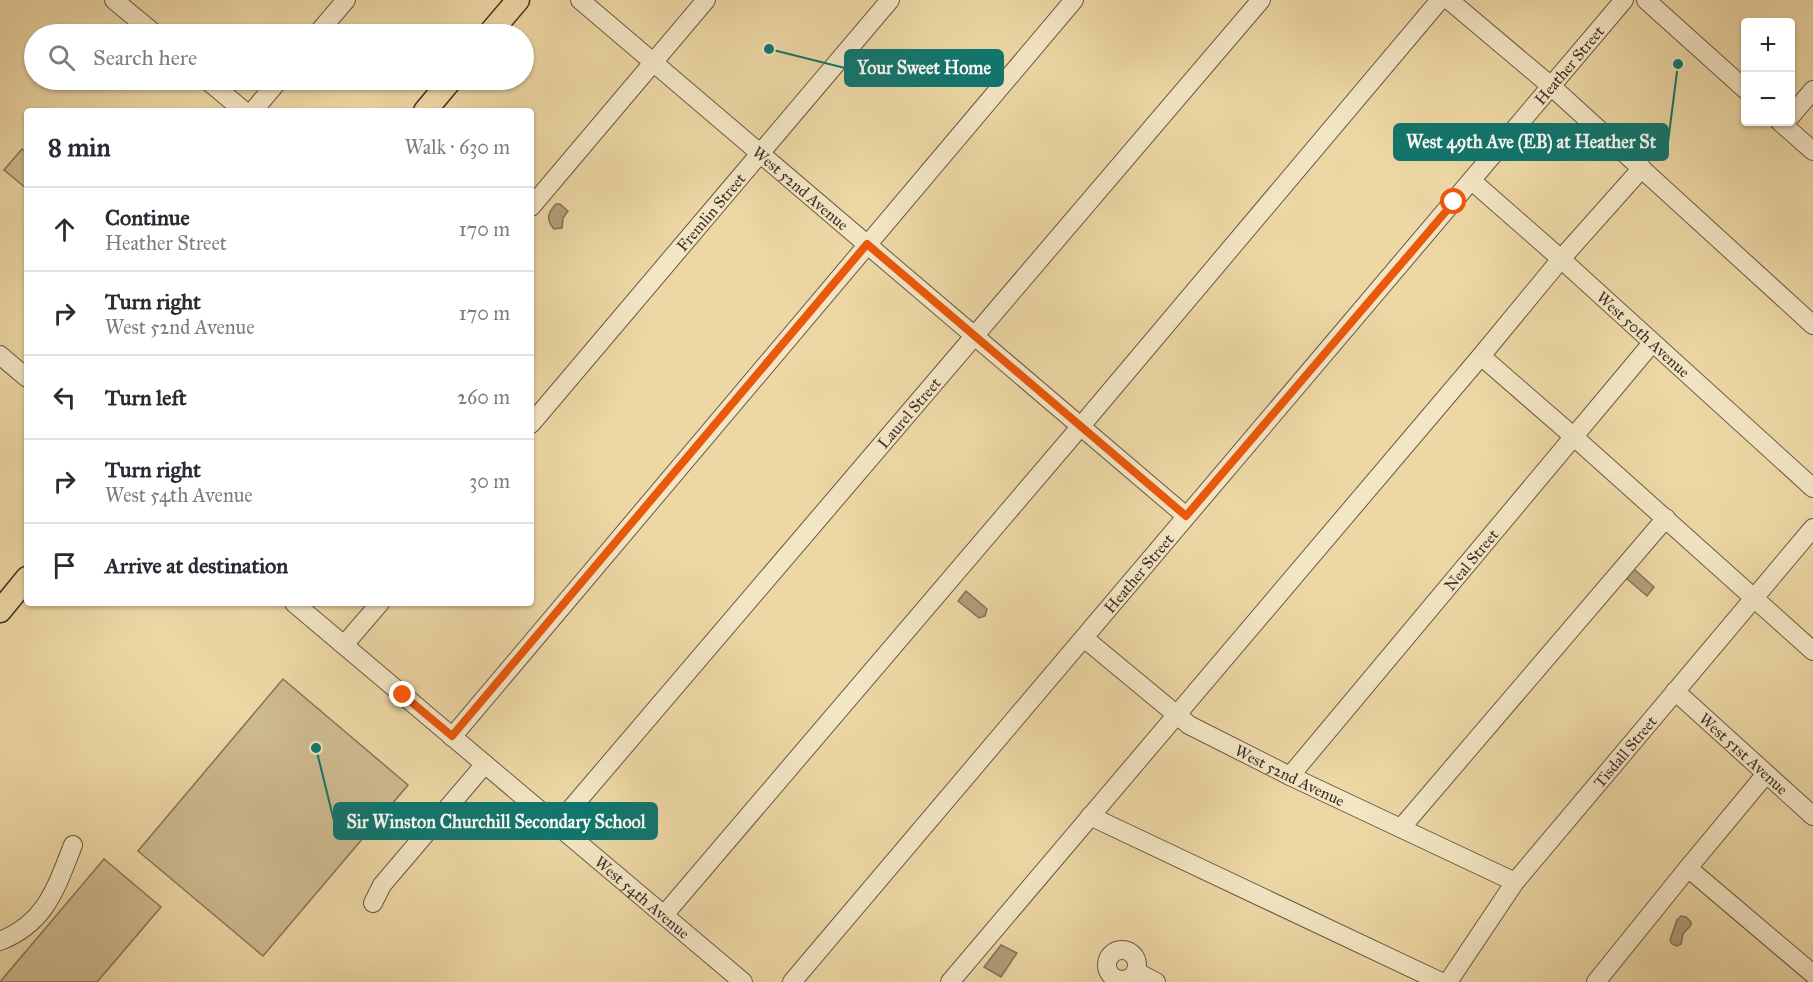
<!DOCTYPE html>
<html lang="en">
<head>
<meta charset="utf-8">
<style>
  :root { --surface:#fff; --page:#f2f2f3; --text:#2b2b33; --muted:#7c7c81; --line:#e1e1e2 }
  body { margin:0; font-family:"IM FELL Great Primer",serif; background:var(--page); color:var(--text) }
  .controls { position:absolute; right:18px; top:18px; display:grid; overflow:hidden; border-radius:6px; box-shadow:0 2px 4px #0004 }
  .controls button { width:54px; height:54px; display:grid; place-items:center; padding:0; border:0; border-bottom:2px solid var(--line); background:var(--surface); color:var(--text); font:30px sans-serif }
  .stop { position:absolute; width:18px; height:18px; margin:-14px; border:4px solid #ea580c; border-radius:50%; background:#fff }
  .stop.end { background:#ea580c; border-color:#fff; box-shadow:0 2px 6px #0008 }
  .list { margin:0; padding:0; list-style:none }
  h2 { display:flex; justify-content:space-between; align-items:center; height:78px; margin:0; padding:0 24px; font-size:26px }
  h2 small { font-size:20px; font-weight:400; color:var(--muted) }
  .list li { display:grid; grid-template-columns:39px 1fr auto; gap:18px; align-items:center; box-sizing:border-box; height:84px; padding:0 24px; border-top:2px solid var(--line) }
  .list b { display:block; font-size:22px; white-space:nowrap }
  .list p { margin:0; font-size:20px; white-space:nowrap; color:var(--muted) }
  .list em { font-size:20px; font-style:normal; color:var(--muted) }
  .icon { flex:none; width:33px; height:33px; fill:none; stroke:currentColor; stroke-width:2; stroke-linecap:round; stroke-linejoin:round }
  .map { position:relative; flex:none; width:1813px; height:982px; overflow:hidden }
  .search { position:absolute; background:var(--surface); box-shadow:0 2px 4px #0004; left:24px; top:24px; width:510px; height:66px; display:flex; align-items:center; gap:15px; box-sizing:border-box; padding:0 21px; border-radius:33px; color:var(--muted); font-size:22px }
  .panel { position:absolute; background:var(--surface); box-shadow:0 2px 4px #0004; left:24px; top:108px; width:510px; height:498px; border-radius:6px }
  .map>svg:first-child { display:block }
</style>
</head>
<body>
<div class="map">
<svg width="1813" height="982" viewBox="0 0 1813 982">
  <rect width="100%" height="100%" fill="#edd8a5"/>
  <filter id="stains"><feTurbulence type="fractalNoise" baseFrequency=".00333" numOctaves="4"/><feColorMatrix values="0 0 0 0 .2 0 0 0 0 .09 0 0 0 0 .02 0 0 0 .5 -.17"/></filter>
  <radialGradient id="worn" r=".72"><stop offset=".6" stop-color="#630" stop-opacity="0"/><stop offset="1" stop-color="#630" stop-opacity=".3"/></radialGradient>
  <path fill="#cfbb90" stroke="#86745c" stroke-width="1.5" d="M22,149L27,153V189L4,170Z
    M283,679L408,785L263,956L138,851Z
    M104,859L161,907L97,982H0Z"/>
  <path fill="#b29e7a" stroke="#847159" stroke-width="1.5" d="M556,204H560L568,211L563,218L562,228L554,229C546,220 547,213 556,204Z
    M1634,569L1654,587L1647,596L1626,578Z
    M966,591L987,609L985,616L979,618L958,601Z
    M1681,916L1686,917L1691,922V925L1683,934L1681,944L1677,946L1672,944L1670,940L1677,920Z
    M1001,945L1017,953L1001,977L984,967Z"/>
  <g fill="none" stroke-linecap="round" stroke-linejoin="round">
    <g stroke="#6a5846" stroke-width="20">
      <g id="minor">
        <path d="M114,0L155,34"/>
        <path id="s1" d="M580,0L1186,516"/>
        <path d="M1449,0L1551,86L1813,325"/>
        <path d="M1646,0L1746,90"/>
        <path d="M317,34L346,0"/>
        <path d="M207,80L244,111"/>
        <path d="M253,111L279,80"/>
        <path d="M1790,117L1813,90"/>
        <path d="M1780,122L1813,151"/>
        <path id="s2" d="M1472,181L1561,259L1813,488"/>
        <path d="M531,207L706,0"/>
        <path d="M0,355L27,378"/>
        <path d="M1481,356L1573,436L1813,651"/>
        <path id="s3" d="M531,424L890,0"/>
        <path id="s4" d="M294,603L743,982"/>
        <path id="s5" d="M1084,638L1189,725L1290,776L1515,882"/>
        <path d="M344,645L380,603"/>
        <path id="s6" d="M1675,691L1813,816"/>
        <path d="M452,737L1074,0"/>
        <path id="s7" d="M1290,776L1652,343"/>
        <path d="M1090,816L1441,982"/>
        <path id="s8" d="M557,825L1261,0"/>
        <path d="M1401,828L1666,518"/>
        <path d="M1688,868L1813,974"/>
        <path d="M373,903L382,885L485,764"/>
        <path d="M664,915L1081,426L1440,0"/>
        <path d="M0,941C46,923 56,888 73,845"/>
        <circle cx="1122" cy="965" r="15"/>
        <path d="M1137,972L1156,982"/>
        <path id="s9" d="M792,982L1624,0"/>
        <path d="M950,982L1481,356L1561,259L1642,168"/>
        <path id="s10" d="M1448,982L1515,882L1813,528"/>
        <path d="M1596,982L1688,868L1766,774"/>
      </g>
    </g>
    <g stroke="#3e2e27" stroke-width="25">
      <path id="major" d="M489,34L518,0
        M425,111L451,80
        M0,611L27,578"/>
    </g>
    <use href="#minor" stroke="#f3e6c4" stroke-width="18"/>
    <use href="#major" stroke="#edd8a5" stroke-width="22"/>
  </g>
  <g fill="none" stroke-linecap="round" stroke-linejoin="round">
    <path stroke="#ea580c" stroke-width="8" d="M403,695L452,736L867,244L1186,516L1454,202"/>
  </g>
  <g text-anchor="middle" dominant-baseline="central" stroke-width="4.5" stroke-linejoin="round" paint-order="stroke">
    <g font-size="16" fill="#3e2e27" stroke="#f3e6c4">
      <text stroke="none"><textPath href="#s9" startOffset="1202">Heather Street</textPath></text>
      <text stroke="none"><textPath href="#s1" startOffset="290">West 52nd Avenue</textPath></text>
      <text stroke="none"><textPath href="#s3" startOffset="278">Fremlin Street</textPath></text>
      <text stroke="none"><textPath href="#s2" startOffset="230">West 50th Avenue</textPath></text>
      <text stroke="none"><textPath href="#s8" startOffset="542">Laurel Street</textPath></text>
      <text stroke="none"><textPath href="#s7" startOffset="282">Neal Street</textPath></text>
      <text stroke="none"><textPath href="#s9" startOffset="536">Heather Street</textPath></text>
      <text stroke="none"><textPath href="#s10" startOffset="291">Tisdall Street</textPath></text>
      <text stroke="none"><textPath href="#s6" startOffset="93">West 51st Avenue</textPath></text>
      <text stroke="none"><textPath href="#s5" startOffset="249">West 52nd Avenue</textPath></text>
      <text stroke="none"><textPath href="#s4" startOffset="456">West 54th Avenue</textPath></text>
    </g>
  </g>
  <path fill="none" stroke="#0f766e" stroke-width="2" d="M769 49L845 68M1678 64L1668 142M316 748L334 821"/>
  <g fill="#0f766e" stroke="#f3e6c4" stroke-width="2">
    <circle cx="769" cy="49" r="6"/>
    <circle cx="1678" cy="64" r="6"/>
    <circle cx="316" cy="748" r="6"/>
  </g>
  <g fill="#0f766e" stroke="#0f766e" stroke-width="2">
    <rect x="845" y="50" width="158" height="36" rx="6"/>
    <rect x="1394" y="124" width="274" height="36" rx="6"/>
    <rect x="334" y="803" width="323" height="36" rx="6"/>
  </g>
  <g font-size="18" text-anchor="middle" font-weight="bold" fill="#fff">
    <text x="924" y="74">Your Sweet Home</text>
    <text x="1531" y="148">West 49th Ave (EB) at Heather St</text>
    <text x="496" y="828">Sir Winston Churchill Secondary School</text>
  </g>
  <rect width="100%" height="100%" filter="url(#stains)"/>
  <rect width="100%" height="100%" fill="url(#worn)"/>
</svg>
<div class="controls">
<button>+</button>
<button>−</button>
</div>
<div class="stop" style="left:1454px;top:202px"></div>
<div class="stop end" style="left:403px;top:695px"></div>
<div class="search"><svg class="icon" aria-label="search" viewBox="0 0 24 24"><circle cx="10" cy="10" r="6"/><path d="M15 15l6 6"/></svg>Search here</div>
<section class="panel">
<h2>8 min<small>Walk · 630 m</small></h2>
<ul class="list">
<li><svg class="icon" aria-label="ahead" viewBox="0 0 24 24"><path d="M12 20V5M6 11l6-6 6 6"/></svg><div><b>Continue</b><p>Heather Street</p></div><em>170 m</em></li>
<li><svg class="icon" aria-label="right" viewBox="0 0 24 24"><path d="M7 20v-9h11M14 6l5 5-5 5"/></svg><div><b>Turn right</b><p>West 52nd Avenue</p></div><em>170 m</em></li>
<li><svg class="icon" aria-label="left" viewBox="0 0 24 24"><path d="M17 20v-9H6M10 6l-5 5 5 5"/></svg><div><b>Turn left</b></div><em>260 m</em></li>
<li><svg class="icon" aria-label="right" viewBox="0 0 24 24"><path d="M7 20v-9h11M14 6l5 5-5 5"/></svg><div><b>Turn right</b><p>West 54th Avenue</p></div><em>30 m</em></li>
<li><svg class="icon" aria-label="arrive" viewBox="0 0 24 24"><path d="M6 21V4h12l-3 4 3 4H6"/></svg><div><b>Arrive at destination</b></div></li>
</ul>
</section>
</div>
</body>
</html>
